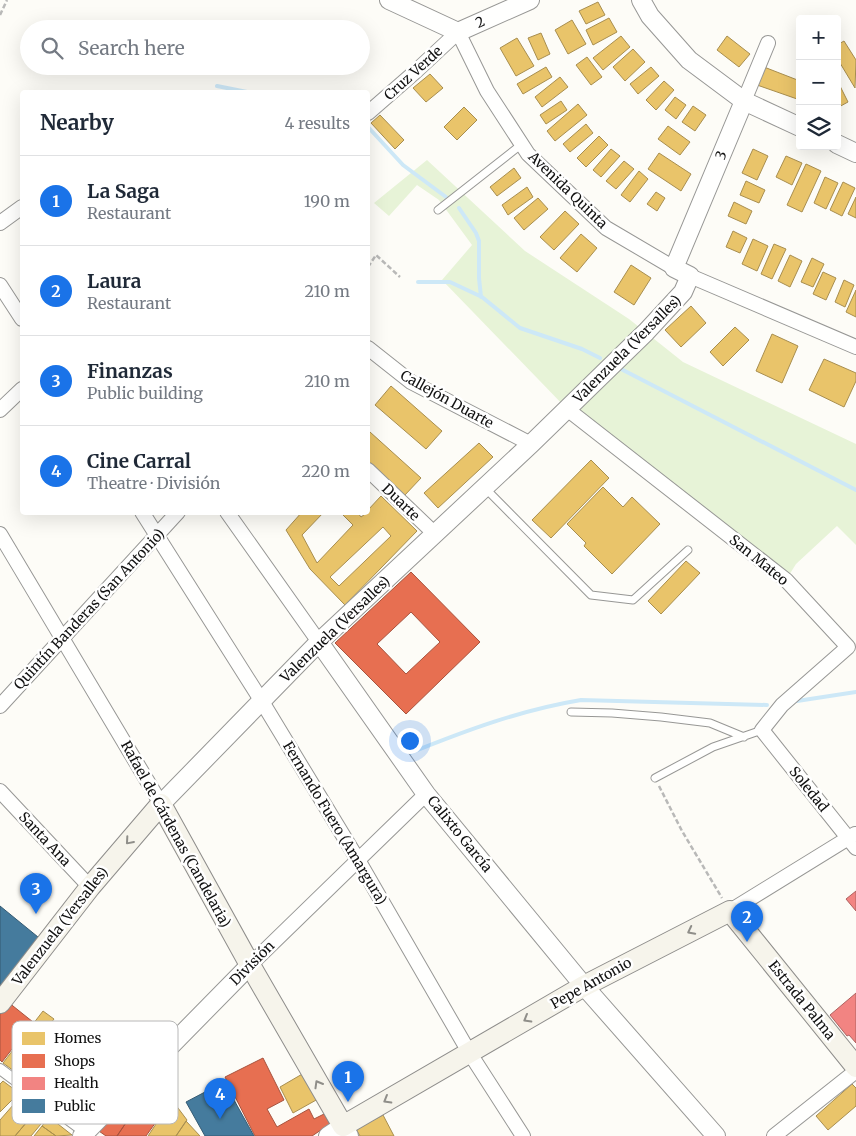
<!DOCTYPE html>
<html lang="en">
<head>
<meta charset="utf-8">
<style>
  :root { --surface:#fff; --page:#f2f2f3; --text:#1f2937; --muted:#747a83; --line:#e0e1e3; --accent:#1a73e8 }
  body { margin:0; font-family:Merriweather,serif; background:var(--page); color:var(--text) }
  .controls { position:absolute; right:15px; top:15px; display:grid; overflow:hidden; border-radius:5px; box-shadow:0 5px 20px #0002 }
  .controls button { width:45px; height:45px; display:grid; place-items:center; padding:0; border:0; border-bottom:1px solid var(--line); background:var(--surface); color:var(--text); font:25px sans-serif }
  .you { position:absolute; left:409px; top:740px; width:18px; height:18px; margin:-12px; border:4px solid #fff; border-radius:50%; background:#1a73e8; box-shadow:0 0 0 8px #1a73e833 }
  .badge { display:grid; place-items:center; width:32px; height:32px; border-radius:50%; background:var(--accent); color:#fff; font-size:16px; font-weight:700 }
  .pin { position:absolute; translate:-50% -41px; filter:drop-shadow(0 1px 2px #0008) }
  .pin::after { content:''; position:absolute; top:26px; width:18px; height:15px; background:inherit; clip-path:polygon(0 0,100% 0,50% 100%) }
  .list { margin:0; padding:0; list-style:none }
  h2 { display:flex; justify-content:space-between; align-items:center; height:65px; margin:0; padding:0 20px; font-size:21px }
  h2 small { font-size:16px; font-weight:400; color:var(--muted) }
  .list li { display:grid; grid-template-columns:32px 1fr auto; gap:15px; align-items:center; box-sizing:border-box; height:90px; padding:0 20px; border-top:1px solid var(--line) }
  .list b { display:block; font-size:19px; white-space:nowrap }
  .list p { margin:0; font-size:16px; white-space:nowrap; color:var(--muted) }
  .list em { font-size:16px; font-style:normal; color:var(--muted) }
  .icon { flex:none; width:28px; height:28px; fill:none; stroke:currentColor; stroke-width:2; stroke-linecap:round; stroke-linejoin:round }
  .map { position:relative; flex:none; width:856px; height:1136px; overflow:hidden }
  .search { position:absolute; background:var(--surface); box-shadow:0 5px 20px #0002; left:20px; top:20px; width:350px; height:55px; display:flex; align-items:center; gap:12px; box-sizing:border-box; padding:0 18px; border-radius:28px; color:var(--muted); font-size:19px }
  .panel { position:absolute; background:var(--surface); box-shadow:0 5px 20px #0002; left:20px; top:90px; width:350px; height:425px; border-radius:5px }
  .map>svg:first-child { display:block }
</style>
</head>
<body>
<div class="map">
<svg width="856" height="1136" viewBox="0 0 856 1136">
  <rect width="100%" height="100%" fill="#fdfcf7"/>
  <path fill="#e7f3d7" d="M427,160L525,251L629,319L683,362L856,444V545L837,526L796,564L786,580L567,409L442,280L472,245L439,200L417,185L389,216L374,203Z"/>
  <path fill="#e9c46a" stroke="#a88e4f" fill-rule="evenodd" d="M598,2L605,15L586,24L579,11Z
    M609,18L617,32L593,45L586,30Z
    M572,20L586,44L568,54L555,30Z
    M541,33L550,54L538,60L528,38Z
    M621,36L630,47L603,70L593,58Z
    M727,36L750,54L739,67L717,50Z
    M517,38L534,66L516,76L500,48Z
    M844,41L856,60L855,88L837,58V45Z
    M633,49L645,62L625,81L613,67Z
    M587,57L602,77L591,85L576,65Z
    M546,67L552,77L523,94L517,84Z
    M651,67L659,76L638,94L630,84Z
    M764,67L800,81V100L757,85Z
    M430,74L443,88L426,102L413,88Z
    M560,77L568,87L542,107L535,97Z
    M837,80L848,102L837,108Z
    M664,81L674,90L656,110L646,100Z
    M675,97L686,105L676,119L665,110Z
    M561,101L567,110L546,124L540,115Z
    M578,104L587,115L555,141L547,131Z
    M693,106L706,115L695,131L682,122Z
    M464,107L477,120L457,140L444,127Z
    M380,115L404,140L395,149L371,123Z
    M586,124L593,133L570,152L563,144Z
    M668,126L690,142L680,155L658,139Z
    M599,136L608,145L586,167L577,158Z
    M611,149L620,156L601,177L593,170Z
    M753,149L768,156L757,180L742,173Z
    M659,153L691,174L681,191L648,169Z
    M786,156L802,163L792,185L776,177Z
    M624,161L634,169L616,189L606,181Z
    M806,164L821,171L802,212L787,205Z
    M514,168L521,178L497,196L490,187Z
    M639,171L648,179L630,202L621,195Z
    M825,177L838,183L826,209L814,203Z
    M746,181L765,190L759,203L740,195Z
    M843,182L855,188L842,216L830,210Z
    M527,187L533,197L508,215L502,205Z
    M656,192L665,198L657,211L647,204Z
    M856,197V218L848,214Z
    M538,198L548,209L524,230L514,218Z
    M734,202L752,211L746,224L728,216Z
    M565,211L579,224L554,250L540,237Z
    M733,231L747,238L740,253L726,247Z
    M581,234L597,248L577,272L560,258Z
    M753,239L768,246L757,271L742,264Z
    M774,244L786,249L772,279L761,274Z
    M790,255L802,261L790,287L778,281Z
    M812,258L824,264L813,287L801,282Z
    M631,265L651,278L634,305L614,292Z
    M823,272L836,278L826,300L813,294Z
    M844,280L854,285L845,307L835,302Z
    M856,290V317L846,312Z
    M691,306L706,323L681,347L665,330Z
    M735,327L749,340L723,366L710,352Z
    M772,334L798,346L782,383L756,371Z
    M824,359L856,373V381L844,407L809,390Z
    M391,386L442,431L426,449L375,405Z
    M370,432L421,478L404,496L368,463V434Z
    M479,443L493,457L438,508L424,493Z
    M591,460L609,478L551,538L532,520Z
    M603,487L623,507L632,497L660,524L612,574L584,546L586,543L567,524Z
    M381,496L417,531L345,605L310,569L286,530L302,512H324L302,535L317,563L353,525L340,512H357L361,517L368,512V510ZM383,527L391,536L339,586L330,577Z
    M686,561L700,573L661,614L648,601Z
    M43,1011L54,1019L14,1071L3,1063Z
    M304,1073L318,1099L293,1113L280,1087Z
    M3,1081L19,1093L0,1112V1084Z
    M852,1084L856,1088V1106L828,1130L816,1116Z
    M21,1096L37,1110L15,1136H0V1120Z
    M172,1100L187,1120L176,1136H148Z
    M37,1110L46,1118L31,1136H15Z
    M383,1115L394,1136H360L356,1129Z
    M49,1117L72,1135L56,1136L42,1126Z
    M186,1121L200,1136H176Z
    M42,1126L56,1136H34Z"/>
  <path fill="#e76f51" stroke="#a7533e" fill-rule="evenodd" d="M411,572L480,642L406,714L335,643ZM411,612L440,642L406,674L377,644Z
    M8,1002L33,1022L2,1062L0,1060V1012Z
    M263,1058L284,1100L267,1109L277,1127L309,1109L314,1119L324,1114L330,1124L312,1136H255L225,1077Z
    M126,1099L136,1108L117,1136H106L96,1129Z
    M136,1108L156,1122L146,1136H117Z"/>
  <path fill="#f28482" stroke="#ae6260" d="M856,891V911L846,899Z
    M856,993V1043L849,1035L847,1036L830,1015Z"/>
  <path fill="#457b9d" stroke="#355b73" d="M0,906L38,937L0,987Z
    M224,1082L254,1136H205L186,1102Z"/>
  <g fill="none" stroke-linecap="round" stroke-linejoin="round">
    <path stroke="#cde8f7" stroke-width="4" d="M217,86L247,92
      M368,127L403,165L446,197
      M459,208L476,233L479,241V278L481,297
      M418,282H450L482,297L520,328L582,349L600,358
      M621,369L856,490
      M797,701L856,692
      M410,753C467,730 521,710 581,700L767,705"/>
    <g stroke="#979795" stroke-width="9">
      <path id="service" d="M438,210L522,144
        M485,488L591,595L633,600L688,550
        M571,712L612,713L661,717L710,723L744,737
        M655,778L713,747L762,730"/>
    </g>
    <g stroke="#979795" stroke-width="12">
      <path id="pedestrian" d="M0,1069L89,1135"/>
    </g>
    <g stroke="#979795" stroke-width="16">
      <path id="minor" d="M744,101L768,43
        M368,113L415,72L458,32L487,91L528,154L606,228L674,268
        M0,223L22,207
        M690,276L856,347
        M0,285L22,319
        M368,348L411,382L531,444
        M567,409L786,580L848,647L782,705L762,730L856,848
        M0,410L22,389
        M368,470L435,534
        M142,512L261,700L358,860L469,1052L523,1136
        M227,512L319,642
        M0,534L161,804
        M0,706L178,512
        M0,791L90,887
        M730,911L855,834
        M250,965L426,794
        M774,1136L856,1071"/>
    </g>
    <g stroke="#979795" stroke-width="20">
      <path id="tertiary" d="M389,0L458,32L530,0
        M641,0L650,16L689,60L744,101L800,127
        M837,144L856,153
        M319,642L426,794L584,986L716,1136
        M161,804L319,642L531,444L646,332L683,292L690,276L674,268L744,101
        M82,1136L250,965
        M328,1136L343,1126L349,1136"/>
    </g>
    <g stroke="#8e8d8b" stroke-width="22">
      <path id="secondary" d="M0,1003L90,887L161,804L250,965L343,1126L584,986L730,911L856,1067"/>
    </g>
    <path stroke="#b9b9b8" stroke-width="2.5" stroke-dasharray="5 2.5" stroke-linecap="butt" d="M0,15L7,0
      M368,267L376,255L400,277
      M659,786L682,831L722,898"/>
    <use href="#service" stroke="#fffffe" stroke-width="7"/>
    <use href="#pedestrian" stroke="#fffffe" stroke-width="10"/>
    <use href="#minor" stroke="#fffffe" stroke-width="14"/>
    <use href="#tertiary" stroke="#fffffe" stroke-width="18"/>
    <use href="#secondary" stroke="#f6f4eb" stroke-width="20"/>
  </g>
  <defs><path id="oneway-chevron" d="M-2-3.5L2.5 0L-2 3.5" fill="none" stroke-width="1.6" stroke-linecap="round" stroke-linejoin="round" transform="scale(1.25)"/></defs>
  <g stroke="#8f8e89">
    <use href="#oneway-chevron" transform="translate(129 841) rotate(131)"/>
    <use href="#oneway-chevron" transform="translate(691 931) rotate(153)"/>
    <use href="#oneway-chevron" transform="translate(527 1019) rotate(150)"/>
    <use href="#oneway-chevron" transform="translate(318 1084) rotate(-120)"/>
    <use href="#oneway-chevron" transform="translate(387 1100) rotate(150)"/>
  </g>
  <g text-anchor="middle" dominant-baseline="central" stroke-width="5" stroke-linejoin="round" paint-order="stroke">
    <g font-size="14" fill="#111" stroke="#fff">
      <text transform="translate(480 22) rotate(-24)">2</text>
      <text transform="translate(413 73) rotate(-42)">Cruz Verde</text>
      <text transform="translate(721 155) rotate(-67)">3</text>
      <text transform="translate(568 190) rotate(44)">Avenida Quinta</text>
      <text transform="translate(627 349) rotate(-45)">Valenzuela (Versalles)</text>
      <text transform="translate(447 399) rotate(29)">Callejón Duarte</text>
      <text transform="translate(401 502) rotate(44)">Duarte</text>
      <text transform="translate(759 560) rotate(39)">San Mateo</text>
      <text transform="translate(89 609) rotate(-47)">Quintín Banderas (San Antonio)</text>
      <text transform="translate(335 629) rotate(-44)">Valenzuela (Versalles)</text>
      <text transform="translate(809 789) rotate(51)">Soledad</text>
      <text transform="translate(335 823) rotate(59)">Fernando Fuero (Amargura)</text>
      <text transform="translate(176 834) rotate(61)">Rafael de Cárdenas (Candelaria)</text>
      <text transform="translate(460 834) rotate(51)">Calixto García</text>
      <text transform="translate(45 839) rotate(47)">Santa Ana</text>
      <text transform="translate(60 926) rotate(-52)">Valenzuela (Versalles)</text>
      <text transform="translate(252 963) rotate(-45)">División</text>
      <text transform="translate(591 983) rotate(-29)">Pepe Antonio</text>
      <text transform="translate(802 1000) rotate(51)">Estrada Palma</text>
    </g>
  </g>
  <rect x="12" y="1021" width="166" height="103" rx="8" fill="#fff" stroke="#b8b8b8" stroke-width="1"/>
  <rect x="22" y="1032" width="23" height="13" fill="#e9c46a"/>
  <rect x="22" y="1054" width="23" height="14" fill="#e76f51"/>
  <rect x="22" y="1077" width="23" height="13" fill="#f28482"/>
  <rect x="22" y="1099" width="23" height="14" fill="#457b9d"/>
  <g font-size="14" fill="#111">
    <text x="54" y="1043">Homes</text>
    <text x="54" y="1066">Shops</text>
    <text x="54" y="1088">Health</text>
    <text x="54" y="1111">Public</text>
  </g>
</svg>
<div class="controls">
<button>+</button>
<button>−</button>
<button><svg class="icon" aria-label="layers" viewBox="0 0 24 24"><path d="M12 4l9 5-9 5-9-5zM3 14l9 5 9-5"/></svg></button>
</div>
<div class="you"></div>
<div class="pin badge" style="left:348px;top:1102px">1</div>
<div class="pin badge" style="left:747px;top:942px">2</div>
<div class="pin badge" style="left:36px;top:914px">3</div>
<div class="pin badge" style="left:220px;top:1119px">4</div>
<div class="search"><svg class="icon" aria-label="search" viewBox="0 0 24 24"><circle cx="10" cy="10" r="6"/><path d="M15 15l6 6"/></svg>Search here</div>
<section class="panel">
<h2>Nearby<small>4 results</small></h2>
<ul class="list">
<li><span class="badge">1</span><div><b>La Saga</b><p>Restaurant</p></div><em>190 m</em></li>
<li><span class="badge">2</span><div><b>Laura</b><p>Restaurant</p></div><em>210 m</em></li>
<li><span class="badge">3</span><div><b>Finanzas</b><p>Public building</p></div><em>210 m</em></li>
<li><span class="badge">4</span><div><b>Cine Carral</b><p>Theatre · División</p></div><em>220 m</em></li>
</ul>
</section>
</div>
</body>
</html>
